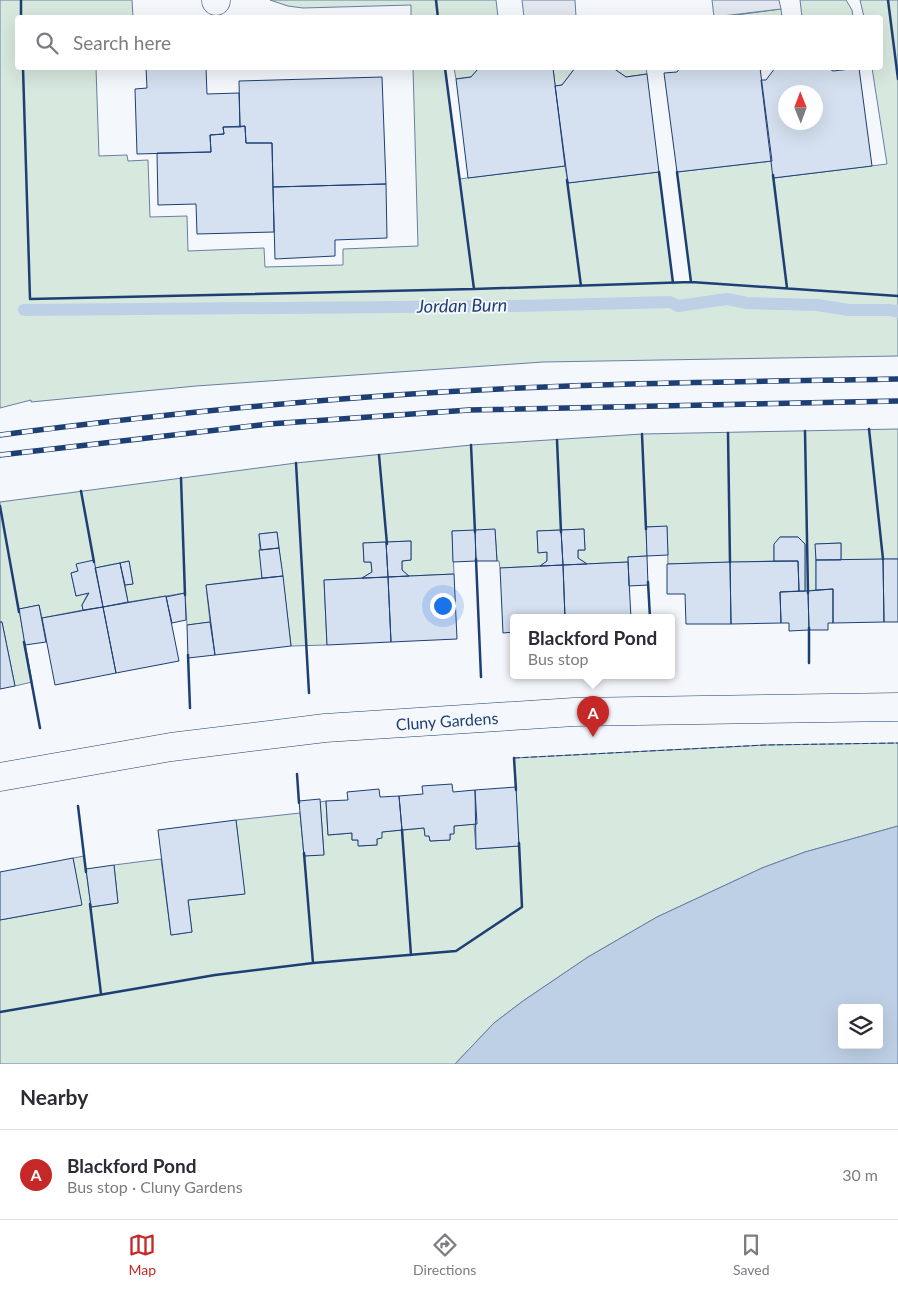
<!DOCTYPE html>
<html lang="en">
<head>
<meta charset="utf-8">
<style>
  :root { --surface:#fff; --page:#f7f7f7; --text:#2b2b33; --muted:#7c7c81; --line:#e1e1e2; --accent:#c62828 }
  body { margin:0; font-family:Lato,sans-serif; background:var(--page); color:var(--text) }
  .controls { position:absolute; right:15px; bottom:15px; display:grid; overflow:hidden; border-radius:5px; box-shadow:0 5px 20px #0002 }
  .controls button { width:45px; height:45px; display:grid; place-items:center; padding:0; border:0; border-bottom:1px solid var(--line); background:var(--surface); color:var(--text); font:25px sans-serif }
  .compass { position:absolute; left:778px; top:85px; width:45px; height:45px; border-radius:50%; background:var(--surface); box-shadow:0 5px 20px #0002; rotate:359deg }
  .you { position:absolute; left:442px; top:605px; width:18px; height:18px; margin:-12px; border:4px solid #fff; border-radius:50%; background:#1a73e8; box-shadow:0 0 0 8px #1a73e833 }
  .badge { display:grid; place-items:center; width:32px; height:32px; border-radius:50%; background:var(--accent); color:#fff; font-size:16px; font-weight:700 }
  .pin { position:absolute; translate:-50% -41px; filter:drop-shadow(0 1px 2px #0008) }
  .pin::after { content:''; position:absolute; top:26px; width:18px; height:15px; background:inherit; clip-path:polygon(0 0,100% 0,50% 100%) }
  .popup { position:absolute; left:510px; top:614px; width:165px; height:65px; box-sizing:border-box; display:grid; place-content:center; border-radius:5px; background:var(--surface); filter:drop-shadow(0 1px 4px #0005); font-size:16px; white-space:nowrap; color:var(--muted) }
  .popup b { font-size:19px; color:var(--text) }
  .popup::after { content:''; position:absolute; left:50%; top:100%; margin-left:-10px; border:10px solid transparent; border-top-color:var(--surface) }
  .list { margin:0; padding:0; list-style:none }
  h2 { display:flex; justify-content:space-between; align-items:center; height:65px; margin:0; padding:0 20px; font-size:21px }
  h2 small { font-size:16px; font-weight:400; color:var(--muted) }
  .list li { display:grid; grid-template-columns:32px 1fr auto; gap:15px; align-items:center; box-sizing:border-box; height:90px; padding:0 20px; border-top:1px solid var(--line) }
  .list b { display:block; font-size:19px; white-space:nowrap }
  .list p { margin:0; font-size:16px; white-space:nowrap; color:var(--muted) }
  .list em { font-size:16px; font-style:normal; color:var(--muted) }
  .icon { flex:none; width:28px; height:28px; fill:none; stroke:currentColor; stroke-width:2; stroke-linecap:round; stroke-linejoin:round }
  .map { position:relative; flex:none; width:898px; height:1064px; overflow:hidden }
  .search { position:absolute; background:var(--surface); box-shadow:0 5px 20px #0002; left:15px; right:15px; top:15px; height:55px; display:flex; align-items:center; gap:12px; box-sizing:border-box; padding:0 18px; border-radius:5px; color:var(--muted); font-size:19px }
  .sheet { height:155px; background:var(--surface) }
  nav { display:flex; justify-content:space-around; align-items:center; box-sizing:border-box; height:70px; border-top:1px solid var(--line); background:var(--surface); font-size:14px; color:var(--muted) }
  nav a { display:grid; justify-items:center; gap:2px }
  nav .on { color:var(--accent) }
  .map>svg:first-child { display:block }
</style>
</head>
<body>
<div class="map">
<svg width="898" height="1064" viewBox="0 0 898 1064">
  <rect width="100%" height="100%" fill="#f4f7fb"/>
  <path fill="#d7e8df" stroke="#687fa3" d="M0,0H132L133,17L18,18V68H96L99,156L127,155L128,161L148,160L150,217L187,216L188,251L264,248L265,267L343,265V249L418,246L413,68H445L459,179L565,166L568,183L659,172L673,283L691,282L677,172L772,161L774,178L887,164L872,68H880V18L864,17L860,0H898V356L543,362L196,386L31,402V400L0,408Z
    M270,0H496L498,17H411V5L303,8L288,6Z
    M800,0H846L852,10L853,17H802Z
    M781,9L782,17L714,18Z
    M454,68H479L471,77L456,79Z
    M553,68H575L562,85L555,86Z
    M613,68H646L647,74L626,77Z
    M898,429V559L841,560V543L816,544V590L805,591V544L798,537H780L774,545V561L668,564L667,527H646L647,556L628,557V562L587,564L578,558V550H585L584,529L537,531L538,552H547V561L540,566L500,568L499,561H497L495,530L452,531L454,574L409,576L402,570V561L411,560V541L363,543L364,562H371L372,572L362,578L324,580L327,645L291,646L277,532L259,534L262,578L206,585L210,622L187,625L185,593L128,602L125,585L133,584L129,561L95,568L77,564L78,571L71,573L76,596L88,593L82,605L83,610L42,618L39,605L19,609L32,682L15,686L2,622H0V502L296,463L471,445L642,434Z
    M898,743V826L805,852L762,868L657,917L588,957L523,1001L494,1023L455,1064H0V920L81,905L73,858L84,856L91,907L118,903L114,865L161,859L171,935L192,932L188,900L244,894L236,820L300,813L304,856L324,854L320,802L326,801L328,835L352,833V840H358L359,846L377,845V839L382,832L424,828L425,835L429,836L430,841L450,840V834L454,833V826L474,824L476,849L519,846L514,758L765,745Z"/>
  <path fill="#e3e8f0" stroke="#687fa3" d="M522,0H575L576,17H524Z
    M712,0H779L781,9L714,17Z"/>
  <path fill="#bed0e5" stroke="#687fa3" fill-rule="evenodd" d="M898,826V1064H455L494,1023L523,1001L588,957L657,917L762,868L805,852ZM842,1008H879V1045H842Z"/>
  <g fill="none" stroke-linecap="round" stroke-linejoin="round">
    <path stroke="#bed0e5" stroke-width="12" d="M24,310L518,306L670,302L678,306L727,299L747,303L817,305L849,310H890L898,312"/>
  </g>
  <path fill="#d5e0f0" stroke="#1d3f73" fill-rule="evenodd" d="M146,68H206L207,94L239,93L240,127H223L224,134L210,135L211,152L137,154L135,89L147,88Z
    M479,68H553L565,166L468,178L456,79L471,77Z
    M575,68H613L626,77L647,74L659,172L568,183L555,86L562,85Z
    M680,68H760L772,161L677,172L664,73L677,72Z
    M775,68H828L833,71L859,68L872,166L773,178L761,80H766ZM786,92H816V122H786Z
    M382,77L386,184L273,187L272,143H246L245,126L240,127L239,81Z
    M245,126L246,143H272L274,232L197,234L196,204L158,205L157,153L211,152L210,135L224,134L223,127Z
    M386,184L387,238L335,240V256L275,259L273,187Z
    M667,526L668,555L647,556L646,527Z
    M495,529L497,561H476L475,530Z
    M584,529L585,550H578V558L587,564L563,565L561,530Z
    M475,530L476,561L453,562L452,531Z
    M561,530L563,565L540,566L547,561V552L538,553L537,531Z
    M277,532L279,548L261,550L259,534Z
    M780,537H798L805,544V591H799L798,561H774V544Z
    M411,541V560L402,561V570L409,576L388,577L386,542Z
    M386,542L388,577L362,578L372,572L371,562H364L363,543Z
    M841,543V560H816L815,544Z
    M279,548L283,576L262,578L259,550Z
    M647,556L648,585L629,586L628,557Z
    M883,559H898V622H884Z
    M883,559L884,622L833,623V589L816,590V560Z
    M94,560L103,607L83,610L82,605L89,593L76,596L71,573L78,571L76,564Z
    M129,561L133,584L125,585L120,563Z
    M798,561L799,591L780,592L781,623L731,624L730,562Z
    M628,562L631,618H565L563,565Z
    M730,562L731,624H686L685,594H667V564Z
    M120,563L128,602L103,607L95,568Z
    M563,565L565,618H514V632L503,633L500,568Z
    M454,574L457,639L391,642L388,577Z
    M283,576L291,646L215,655L206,585Z
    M388,577L391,642L327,645L324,580Z
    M833,589V623H828V630H809L808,591Z
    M808,591L809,630L789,631V623H781L780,592Z
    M185,593L186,620L172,623L166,597Z
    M166,596L179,661L116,673L103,607Z
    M39,605L46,642L25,645L19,609Z
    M103,607L116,673L55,685L42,618Z
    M0,622H2L15,686L0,689Z
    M210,622L215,655L188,658L187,625Z
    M452,784L453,792L475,790L477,824L454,826V834H450V840L430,841L429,836H425L424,828L402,830L399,796L423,794L422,786Z
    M516,787L519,846L476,849L475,790Z
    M379,789L380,797L399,796L402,830L382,832V838L377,839V845L358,846V840H352V833L328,835L326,801L348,800L347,792Z
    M320,799L324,855L304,856L299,801Z
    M236,820L245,894L188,900L192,932L171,935L158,830Z
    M73,858L82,905L0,920V872Z
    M114,865L118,903L91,907L86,869Z"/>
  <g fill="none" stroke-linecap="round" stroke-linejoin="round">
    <g stroke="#1d3f73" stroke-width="29">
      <path id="minor" d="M216,0V1"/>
    </g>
    <g stroke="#1d3f73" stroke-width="29">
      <g id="tertiary">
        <path id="s1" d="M0,777L171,747L325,728L574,712L898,707"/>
      </g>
    </g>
    <use href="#minor" stroke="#f4f7fb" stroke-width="28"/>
    <use href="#tertiary" stroke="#f4f7fb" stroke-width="28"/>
    <g stroke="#1d3f73" stroke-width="5.5">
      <path id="rail" d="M0,435C132,418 264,404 396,395C563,383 731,382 898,379
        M0,455L269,424L469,410L898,401"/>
    </g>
    <use href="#rail" stroke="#f4f7fb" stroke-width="4" stroke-dasharray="11" stroke-linecap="butt"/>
    <path stroke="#1d3f73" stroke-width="1" stroke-dasharray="6 2.5" stroke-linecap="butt" d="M514,758L765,745L898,743"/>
    <path stroke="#1d3f73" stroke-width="2.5" d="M21,0V18
      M436,0L438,18
      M888,0L898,79
      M23,68L30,299L474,289L691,282L898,296
      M445,68L474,289
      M659,172L673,283
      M677,172L691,282
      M773,175L787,288
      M567,180L581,286
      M869,429L883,559
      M805,431L808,593
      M728,433L730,562
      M642,434L646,529
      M557,440L561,532
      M471,445L475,532
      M379,455L387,544
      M296,463L309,693
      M181,478L185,595
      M81,491L94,562
      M0,506L19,612
      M476,559L481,677
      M648,582L650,618
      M809,628V663
      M24,642L40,728
      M188,655L190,708
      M514,758L516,790
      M297,774L299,803
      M78,806L86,872
      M402,830L411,955
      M304,853L313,963
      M90,904L101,994
      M0,1012L215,975L313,963L456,951L522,907L519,843"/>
  </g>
  <g text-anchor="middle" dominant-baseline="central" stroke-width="4" stroke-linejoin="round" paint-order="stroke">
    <g font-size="16" fill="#1d3f73" stroke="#f4f7fb">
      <text stroke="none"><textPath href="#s1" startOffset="451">Cluny Gardens</textPath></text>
    </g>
    <g font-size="18" font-style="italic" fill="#1d3f73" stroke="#f4f7fb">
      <text transform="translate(462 305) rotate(-1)">Jordan Burn</text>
    </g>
  </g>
</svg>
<div class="controls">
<button><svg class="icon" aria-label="layers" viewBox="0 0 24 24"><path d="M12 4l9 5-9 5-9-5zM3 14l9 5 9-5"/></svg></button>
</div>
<svg class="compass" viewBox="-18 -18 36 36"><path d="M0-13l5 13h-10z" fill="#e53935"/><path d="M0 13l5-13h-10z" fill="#7c7c81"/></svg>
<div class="you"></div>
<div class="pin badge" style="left:593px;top:737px">A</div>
<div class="popup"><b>Blackford Pond</b>Bus stop</div>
<div class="search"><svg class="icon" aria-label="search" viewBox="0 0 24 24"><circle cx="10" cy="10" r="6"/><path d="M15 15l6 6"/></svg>Search here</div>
</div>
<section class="sheet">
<h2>Nearby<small></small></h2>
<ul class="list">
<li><span class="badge">A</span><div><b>Blackford Pond</b><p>Bus stop · Cluny Gardens</p></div><em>30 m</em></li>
</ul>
</section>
<nav>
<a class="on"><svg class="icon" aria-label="map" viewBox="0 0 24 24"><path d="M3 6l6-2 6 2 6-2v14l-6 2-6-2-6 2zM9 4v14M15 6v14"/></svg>Map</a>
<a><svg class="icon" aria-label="directions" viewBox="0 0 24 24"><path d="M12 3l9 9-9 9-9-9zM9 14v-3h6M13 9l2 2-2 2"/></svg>Directions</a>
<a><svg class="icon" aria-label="saved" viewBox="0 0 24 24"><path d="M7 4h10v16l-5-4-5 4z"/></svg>Saved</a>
</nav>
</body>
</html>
